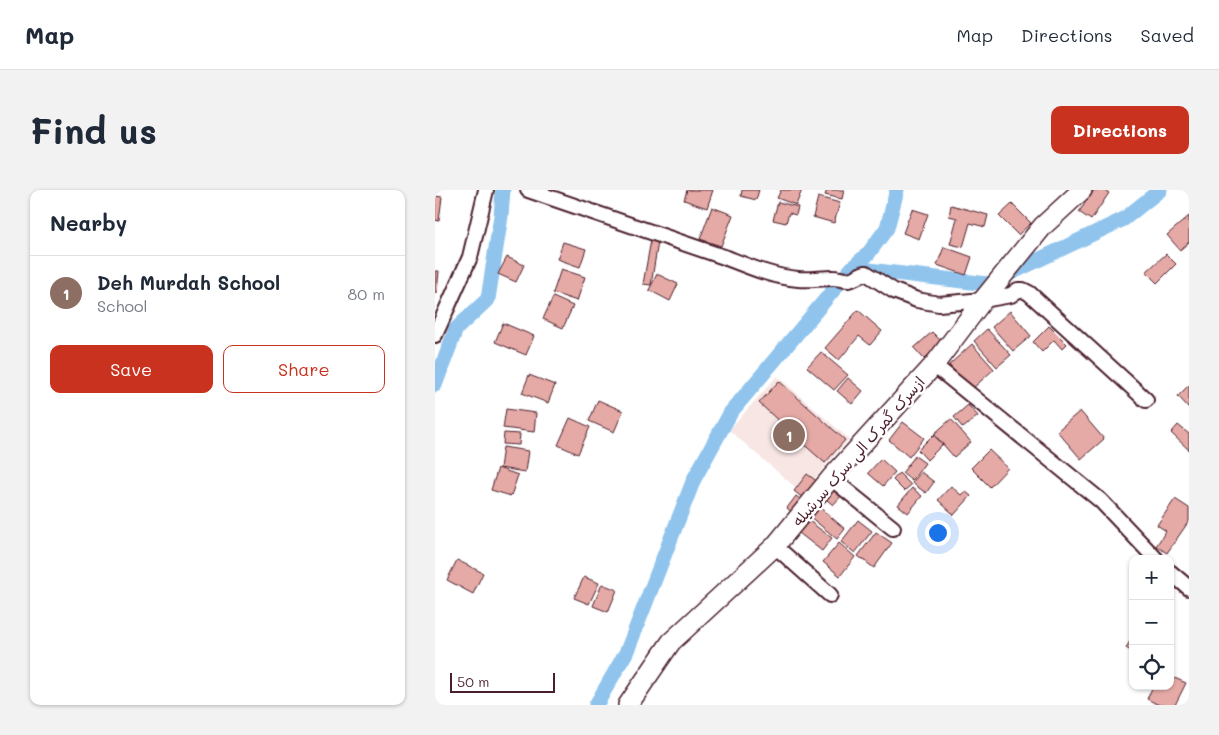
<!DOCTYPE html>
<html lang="en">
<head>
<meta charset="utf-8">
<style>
  :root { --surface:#fff; --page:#f2f2f3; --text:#1f2937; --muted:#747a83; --line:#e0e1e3; --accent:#c8321e }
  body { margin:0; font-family:Mali,"Playpen Sans Arabic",sans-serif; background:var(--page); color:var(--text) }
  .controls { position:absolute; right:15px; bottom:15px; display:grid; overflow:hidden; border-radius:10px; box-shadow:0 1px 4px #0004 }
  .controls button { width:45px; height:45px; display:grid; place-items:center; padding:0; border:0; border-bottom:1px solid var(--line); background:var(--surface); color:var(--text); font:25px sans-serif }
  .scale { position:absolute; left:15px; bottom:12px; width:105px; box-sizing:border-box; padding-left:5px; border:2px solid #4a1f2b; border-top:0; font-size:14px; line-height:18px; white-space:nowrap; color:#4a1f2b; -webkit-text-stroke:4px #fff; paint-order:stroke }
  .you { position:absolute; left:502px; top:342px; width:18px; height:18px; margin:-12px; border:4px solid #fff; border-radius:50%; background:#1a73e8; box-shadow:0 0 0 8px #1a73e833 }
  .badge { display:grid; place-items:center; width:32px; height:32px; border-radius:50%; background:var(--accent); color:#fff; font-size:16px; font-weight:700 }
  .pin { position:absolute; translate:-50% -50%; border:2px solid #fff; box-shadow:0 1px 5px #0006 }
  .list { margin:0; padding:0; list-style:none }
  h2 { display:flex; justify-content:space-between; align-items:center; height:65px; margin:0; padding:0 20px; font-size:21px }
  h2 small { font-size:16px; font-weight:400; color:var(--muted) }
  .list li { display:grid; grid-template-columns:32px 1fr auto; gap:15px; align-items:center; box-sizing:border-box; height:75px; padding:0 20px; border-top:1px solid var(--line) }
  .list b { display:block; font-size:19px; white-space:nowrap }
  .list p { margin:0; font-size:16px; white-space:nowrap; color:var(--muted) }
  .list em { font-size:16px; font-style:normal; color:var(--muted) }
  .actions { display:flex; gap:10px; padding:15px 20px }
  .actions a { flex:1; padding:11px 0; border:1px solid var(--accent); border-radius:10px; text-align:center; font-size:18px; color:var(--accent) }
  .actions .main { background:var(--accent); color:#fff }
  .icon { flex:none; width:28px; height:28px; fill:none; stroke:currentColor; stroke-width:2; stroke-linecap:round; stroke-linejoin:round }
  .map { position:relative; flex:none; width:754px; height:515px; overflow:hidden; border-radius:10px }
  header { display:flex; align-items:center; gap:30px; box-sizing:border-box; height:70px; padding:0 25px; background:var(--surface); border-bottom:1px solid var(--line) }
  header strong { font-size:24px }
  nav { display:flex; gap:28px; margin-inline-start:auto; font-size:18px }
  .intro { display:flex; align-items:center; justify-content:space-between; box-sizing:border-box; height:120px; padding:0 30px }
  h1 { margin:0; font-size:35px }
  .button { padding:12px 22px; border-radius:10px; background:var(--accent); color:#fff; font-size:18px; font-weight:700 }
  main { display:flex; gap:30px; padding:0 30px }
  aside { flex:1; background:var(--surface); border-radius:10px; box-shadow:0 1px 4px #0004 }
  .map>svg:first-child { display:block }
</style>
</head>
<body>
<header>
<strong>Map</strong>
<nav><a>Map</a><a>Directions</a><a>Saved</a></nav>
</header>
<div class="intro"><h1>Find us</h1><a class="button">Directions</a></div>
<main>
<aside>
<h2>Nearby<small></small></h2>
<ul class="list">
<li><span class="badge" style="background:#8d6e63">1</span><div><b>Deh Murdah School</b><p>School</p></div><em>80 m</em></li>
</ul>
<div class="actions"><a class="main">Save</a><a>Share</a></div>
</aside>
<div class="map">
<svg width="754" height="515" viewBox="0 0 754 515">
  <rect width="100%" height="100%" fill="#fff"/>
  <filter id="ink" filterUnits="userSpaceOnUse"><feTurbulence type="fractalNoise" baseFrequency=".02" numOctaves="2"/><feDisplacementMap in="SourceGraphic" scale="10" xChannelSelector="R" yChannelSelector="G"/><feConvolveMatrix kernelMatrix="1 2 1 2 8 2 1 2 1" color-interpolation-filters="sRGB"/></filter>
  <g filter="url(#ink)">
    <path fill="#f7e6e4" d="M342,186L414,249L367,303L294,240Z"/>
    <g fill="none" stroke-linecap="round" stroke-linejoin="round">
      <path stroke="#90c4ed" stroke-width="15" d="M417,78L433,64L452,38L462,0
        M0,195L21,139L53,109L66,26L68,0
        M161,515L192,461L259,289L296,222L417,78L553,94L689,29L725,0"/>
    </g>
    <path fill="#e5aaa6" stroke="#4a1f2b" d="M252,0H278L272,18L249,10Z
      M307,0H324L321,10L306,6Z
      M346,0H367L361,15L342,8Z
      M392,0H409L407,9L390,5Z
      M659,0H670L674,3L656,30L644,22Z
      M0,6L7,7L4,31L0,30Z
      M383,7L405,13L399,33L378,27Z
      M343,12L363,17L361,25L354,23L351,33L338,30Z
      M577,14L596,33L583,45L564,26Z
      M516,15L553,25L550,37L535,33L528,57L515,54L522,28L514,26Z
      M277,17L298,25L286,56L265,49Z
      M477,19L493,24L484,49L468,43Z
      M754,26V52L745,60L732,45Z
      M216,50L223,52L216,95L208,94Z
      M128,52L151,59L145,77L122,69Z
      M509,57L537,67L531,85L502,75Z
      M731,64L741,74L722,93L711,82Z
      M72,67L89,75L81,92L63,84Z
      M126,79L150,87L142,111L118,103Z
      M0,81H4L2,103H0Z
      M222,84L243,94L235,111L214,100Z
      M118,107L138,116L128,138L108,129Z
      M423,120L447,141L435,155L424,146L404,170L390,158Z
      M575,121L596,146L578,161L557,137Z
      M68,133L99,146L91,165L60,152Z
      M614,136L632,154L627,159L619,150L607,162L598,152Z
      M552,139L576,165L562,177L539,151Z
      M497,142L507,152L489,169L479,158Z
      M537,154L559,179L536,200L514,175Z
      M386,162L413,185L399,200L372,177Z
      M94,185L120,195L113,213L87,203Z
      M413,188L428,201L417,214L402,201Z
      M344,191L410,250L390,273L364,250L362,252L343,236L346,233L324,213Z
      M754,195V218L743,206Z
      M163,210L188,221L179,242L154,231Z
      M533,215L543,226L528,238L519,227Z
      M71,219L101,223L99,242L68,238Z
      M645,221L669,249L646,269L622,241Z
      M135,228L155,237L143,264L123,255Z
      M516,229L536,252L519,267L499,244Z
      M468,232L489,248L474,267L454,250Z
      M743,235L754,244V260L736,243Z
      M69,243L85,244L84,255L68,254Z
      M498,245L508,254L492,270L483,260Z
      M68,257L93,261L90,282L65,278Z
      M554,260L573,278L555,297L536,278Z
      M480,266L490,273L477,291L467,283Z
      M446,269L460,282L448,296L433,283Z
      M63,278L83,285L76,306L56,300Z
      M486,282L499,292L491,303L477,293Z
      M464,283L476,295L469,301L458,290Z
      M372,284L383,292L369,309L359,301Z
      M516,296L526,305L530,301L536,306L519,325L503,310Z
      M400,298L408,304L398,315L391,309Z
      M477,298L487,306L473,323L463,315Z
      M361,306L370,313L360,325L352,318Z
      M740,309L754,318V331L732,363L721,356L731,341L722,335Z
      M383,316L410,339L402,349L374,326Z
      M423,330L437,341L420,363L406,352Z
      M374,331L397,348L387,361L364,343Z
      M441,342L457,353L439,378L423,366Z
      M404,353L420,367L405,386L388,372Z
      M22,370L48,383L38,404L12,390Z
      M149,387L164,393L154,414L139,408Z
      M167,394L182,400L173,422L158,416Z
      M698,446V462L691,458Z
      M735,486L751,493L740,515H724L712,509L718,496H735Z"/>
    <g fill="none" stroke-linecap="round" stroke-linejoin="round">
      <g stroke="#4a1f2b" stroke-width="18">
        <path id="street" d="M93,0L292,68C315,77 338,87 363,89C374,90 386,88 398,88C403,88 408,90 413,90C420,89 425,84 431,83L459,101L482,110L504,114L548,110L576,105L583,100H588L594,103L711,210
          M0,145L35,67L51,0
          M499,175L666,311L721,369
          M396,288L458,338
          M340,356L395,405
          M735,382L754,398"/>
      </g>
      <g stroke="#4a1f2b" stroke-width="22">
        <path id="secondary" d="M193,515L236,452L340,356L396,288L499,175L548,110L608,36L647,0"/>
      </g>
      <use href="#street" stroke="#fff" stroke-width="14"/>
      <use href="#secondary" stroke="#fff" stroke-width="19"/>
    </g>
  </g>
  <g text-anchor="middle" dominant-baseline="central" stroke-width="5" stroke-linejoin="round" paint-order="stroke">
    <g font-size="15" fill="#4a1f2b" stroke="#fff">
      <text transform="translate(423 261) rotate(-49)">ازسرک گمرک الی سرک سرشیله</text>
    </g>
  </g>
</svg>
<div class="controls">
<button>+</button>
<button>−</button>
<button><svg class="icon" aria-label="locate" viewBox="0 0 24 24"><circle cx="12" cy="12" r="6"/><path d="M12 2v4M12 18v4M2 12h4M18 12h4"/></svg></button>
</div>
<div class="scale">50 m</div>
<div class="you"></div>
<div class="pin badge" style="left:354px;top:245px;background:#8d6e63">1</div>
</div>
</main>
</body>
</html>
